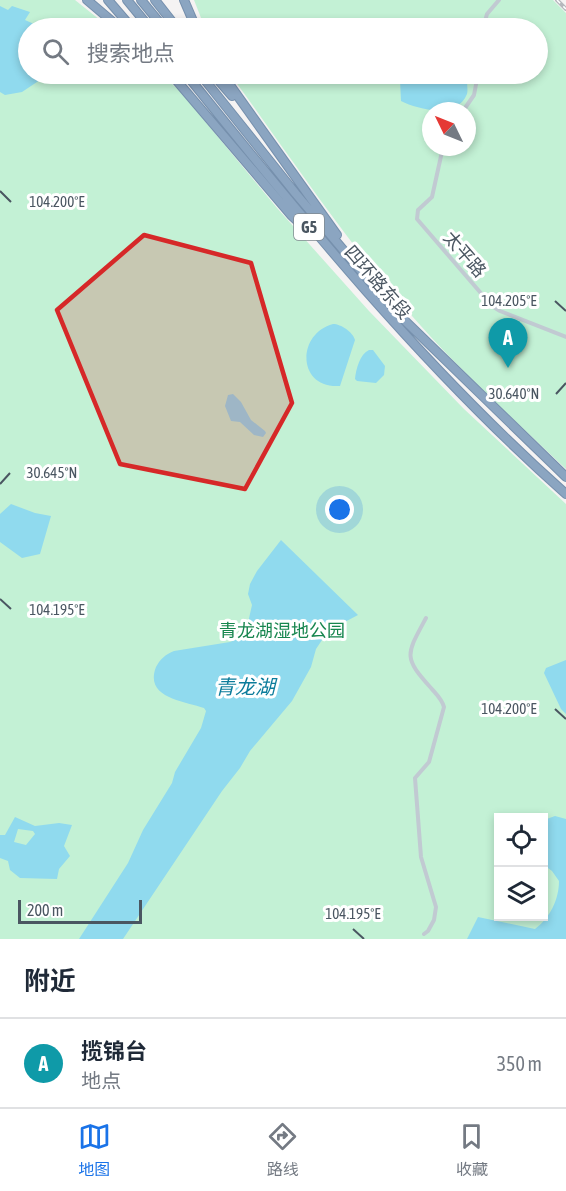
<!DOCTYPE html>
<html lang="zh">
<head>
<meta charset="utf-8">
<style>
  :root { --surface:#fff; --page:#f2f2f3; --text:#1f2937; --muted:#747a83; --line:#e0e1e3; --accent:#1a73e8 }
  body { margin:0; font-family:"Asap Condensed","Noto Sans SC",sans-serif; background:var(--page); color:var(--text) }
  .controls { position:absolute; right:18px; bottom:18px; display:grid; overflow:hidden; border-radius:0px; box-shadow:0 3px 9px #0003 }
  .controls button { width:54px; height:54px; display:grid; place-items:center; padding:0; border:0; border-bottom:2px solid var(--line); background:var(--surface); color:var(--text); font:30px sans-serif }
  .compass { position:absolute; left:422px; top:102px; width:54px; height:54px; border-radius:50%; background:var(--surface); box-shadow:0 3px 9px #0003; rotate:313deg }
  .scale { position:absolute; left:18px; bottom:15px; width:124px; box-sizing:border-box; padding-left:6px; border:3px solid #4a5661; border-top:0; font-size:16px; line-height:21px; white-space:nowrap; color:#4a5661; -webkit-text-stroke:4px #fff; paint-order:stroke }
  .you { position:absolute; left:340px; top:510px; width:21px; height:21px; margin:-15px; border:4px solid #fff; border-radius:50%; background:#1a73e8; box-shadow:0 0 0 9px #1a73e833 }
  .badge { display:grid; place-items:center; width:39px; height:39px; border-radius:50%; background:var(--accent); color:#fff; font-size:20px; font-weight:700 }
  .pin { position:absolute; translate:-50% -50px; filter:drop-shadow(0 2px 3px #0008) }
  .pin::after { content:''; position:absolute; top:32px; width:21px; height:18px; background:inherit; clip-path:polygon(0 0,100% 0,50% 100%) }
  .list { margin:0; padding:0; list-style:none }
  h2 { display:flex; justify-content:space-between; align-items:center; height:78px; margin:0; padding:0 24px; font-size:26px }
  h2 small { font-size:20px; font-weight:400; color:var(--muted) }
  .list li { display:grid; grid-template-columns:39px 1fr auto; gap:18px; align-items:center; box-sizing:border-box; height:90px; padding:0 24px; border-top:2px solid var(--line) }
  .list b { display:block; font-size:22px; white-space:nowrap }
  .list p { margin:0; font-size:20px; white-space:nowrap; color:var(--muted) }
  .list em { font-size:20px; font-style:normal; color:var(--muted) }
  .icon { flex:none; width:33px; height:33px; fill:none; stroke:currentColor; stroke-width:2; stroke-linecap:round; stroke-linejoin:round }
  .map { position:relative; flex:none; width:566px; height:939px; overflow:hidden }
  .search { position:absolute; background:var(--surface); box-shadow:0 3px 9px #0003; left:18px; right:18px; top:18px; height:66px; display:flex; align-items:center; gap:15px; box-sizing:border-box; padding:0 21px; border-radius:33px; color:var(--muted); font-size:22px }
  .sheet { height:168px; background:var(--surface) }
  nav { display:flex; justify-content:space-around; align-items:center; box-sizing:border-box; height:84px; border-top:2px solid var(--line); background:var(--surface); font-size:16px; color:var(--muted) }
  nav a { display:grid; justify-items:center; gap:3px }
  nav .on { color:var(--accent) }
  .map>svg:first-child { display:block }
</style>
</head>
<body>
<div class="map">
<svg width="566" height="939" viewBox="0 0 566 939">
  <rect width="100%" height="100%" fill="#f5f3f3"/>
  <path fill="#c3f1d5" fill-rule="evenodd" d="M0,0H75L110,28H28V74H161L180,91L277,208L369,311L464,409L566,504V939H0ZM498,818H544V916H498Z
    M194,0H553L566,13V469C511,417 454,365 405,308C341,234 287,152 230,74H538V28H205ZM431,111H467V147H431Z"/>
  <path fill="#90daee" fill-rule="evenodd" d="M0,6L8,10L12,6L30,12L25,20L43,28H28V74H49L22,92L5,95L0,92Z
    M435,77L467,80C467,84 468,91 467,94C457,119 419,110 401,101L400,80Z
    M333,324C341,324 353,332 355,340L340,386C297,389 296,334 333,324Z
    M369,350H373L385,366L384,375L376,383L357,381L355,379C356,369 360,354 369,350Z
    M233,394L241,402L251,420L265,431L266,433L263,437L254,435L240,422L231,421L225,406L228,395Z
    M11,504L35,513L51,516L40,554L22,558L0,542V514Z
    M281,540L358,615L339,625L322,640L316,649L311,667L292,701L250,751L240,768L222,791L123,939H79L128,863L143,830L172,783L175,772L201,728L206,711L204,708C184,701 144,698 156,667C160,659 166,654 174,651L230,642L245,636L252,605L248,594L250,584L257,571Z
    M566,660V714L561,709L544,673L546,668Z
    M555,816L566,819V939H467L478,917L535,929C550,918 559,899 559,881L552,871L544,865V820Z
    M15,817L35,826L59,823L72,825L64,846L70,856L59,869L57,879L20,878L10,870L8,861L0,858V835H5ZM18,829L33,831L35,834L26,845L14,842Z"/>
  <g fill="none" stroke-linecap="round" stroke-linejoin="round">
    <g stroke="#7690ad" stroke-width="10">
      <path id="highway" d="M87,0L120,28
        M108,0L132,28
        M127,0L150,28
        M141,0L164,28
        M155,0L177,28
        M184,0L196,28
        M171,74L291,215L306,229
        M186,74C304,221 424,368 566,494
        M200,74L296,194L395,311L566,477
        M213,74L232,96
        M222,74L337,235"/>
    </g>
    <path stroke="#c1cad2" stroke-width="4" d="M483,28L487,14L499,0
      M463,111L474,95L478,74
      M443,147L432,197L418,210L417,219L492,306L500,311L566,337
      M424,934L428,931L434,920L436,907L421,857L415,778L429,762L444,707C442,699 436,694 431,688C403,657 406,655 426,618"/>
    <use href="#highway" stroke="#8ba5c1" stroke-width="8"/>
    <g stroke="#b5b8bd" stroke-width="4">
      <path id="rail" d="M557,0L566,9"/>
    </g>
    <use href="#rail" stroke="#fff" stroke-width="1.5" stroke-dasharray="4.5" stroke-linecap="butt"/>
  </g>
  <path fill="#d62828" fill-opacity="0.2" stroke="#d62828" stroke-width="4.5" stroke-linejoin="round" d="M144,235L251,263L292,403L245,489L120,464L57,310Z"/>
  <path fill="none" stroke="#4a5661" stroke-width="2" d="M0,191L11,202M555,301L566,311M556,394L566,383M0,484L10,473M0,599L11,609M555,709L566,719M353,929L364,939"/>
  <g text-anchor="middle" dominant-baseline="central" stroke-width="6" stroke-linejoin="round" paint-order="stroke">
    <rect fill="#fff" stroke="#808990" stroke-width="1.5" x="294" y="214" width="30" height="26" rx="4.5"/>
    <g font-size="16" font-weight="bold" fill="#4a5661">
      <text x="309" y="227">G5</text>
    </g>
    <g font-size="18" fill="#4a5661" stroke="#fff">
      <text transform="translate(465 254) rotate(49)">太平路</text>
      <text transform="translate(378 282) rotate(49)">四环路东段</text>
    </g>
    <g font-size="18" fill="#17864f" stroke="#fff">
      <text x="282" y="630">青龙湖湿地公园</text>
    </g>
    <g font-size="20" font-style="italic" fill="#0c7c9b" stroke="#fff">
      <text x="245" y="686">青龙湖</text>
    </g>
  </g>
  <g font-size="15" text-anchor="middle" fill="#4a5661" stroke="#fff" stroke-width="6" stroke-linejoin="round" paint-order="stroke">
    <text x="57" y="207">104.200°E</text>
    <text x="509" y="306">104.205°E</text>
    <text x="514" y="399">30.640°N</text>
    <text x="52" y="478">30.645°N</text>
    <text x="57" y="615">104.195°E</text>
    <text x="509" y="714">104.200°E</text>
    <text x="353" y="919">104.195°E</text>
  </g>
</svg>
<div class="controls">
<button><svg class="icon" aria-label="locate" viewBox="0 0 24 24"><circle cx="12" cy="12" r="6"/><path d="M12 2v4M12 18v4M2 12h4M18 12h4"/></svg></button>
<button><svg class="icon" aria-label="layers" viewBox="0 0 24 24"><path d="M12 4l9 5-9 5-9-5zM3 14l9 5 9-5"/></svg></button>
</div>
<svg class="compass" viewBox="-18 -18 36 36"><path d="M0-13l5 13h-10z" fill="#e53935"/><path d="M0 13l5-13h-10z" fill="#747a83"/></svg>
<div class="scale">200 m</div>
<div class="you"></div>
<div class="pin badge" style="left:508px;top:368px;background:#0f9aa8">A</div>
<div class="search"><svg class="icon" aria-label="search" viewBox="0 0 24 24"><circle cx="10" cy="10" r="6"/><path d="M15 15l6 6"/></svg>搜索地点</div>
</div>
<section class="sheet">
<h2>附近<small></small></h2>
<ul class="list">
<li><span class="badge" style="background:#0f9aa8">A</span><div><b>揽锦台</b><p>地点</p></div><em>350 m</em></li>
</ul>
</section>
<nav>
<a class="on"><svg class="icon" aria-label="map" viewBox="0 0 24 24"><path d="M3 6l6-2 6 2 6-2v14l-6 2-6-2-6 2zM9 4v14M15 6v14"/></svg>地图</a>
<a><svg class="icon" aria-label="directions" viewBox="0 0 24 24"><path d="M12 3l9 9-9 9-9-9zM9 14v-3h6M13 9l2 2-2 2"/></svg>路线</a>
<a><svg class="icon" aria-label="saved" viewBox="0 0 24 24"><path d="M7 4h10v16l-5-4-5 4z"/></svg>收藏</a>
</nav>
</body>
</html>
